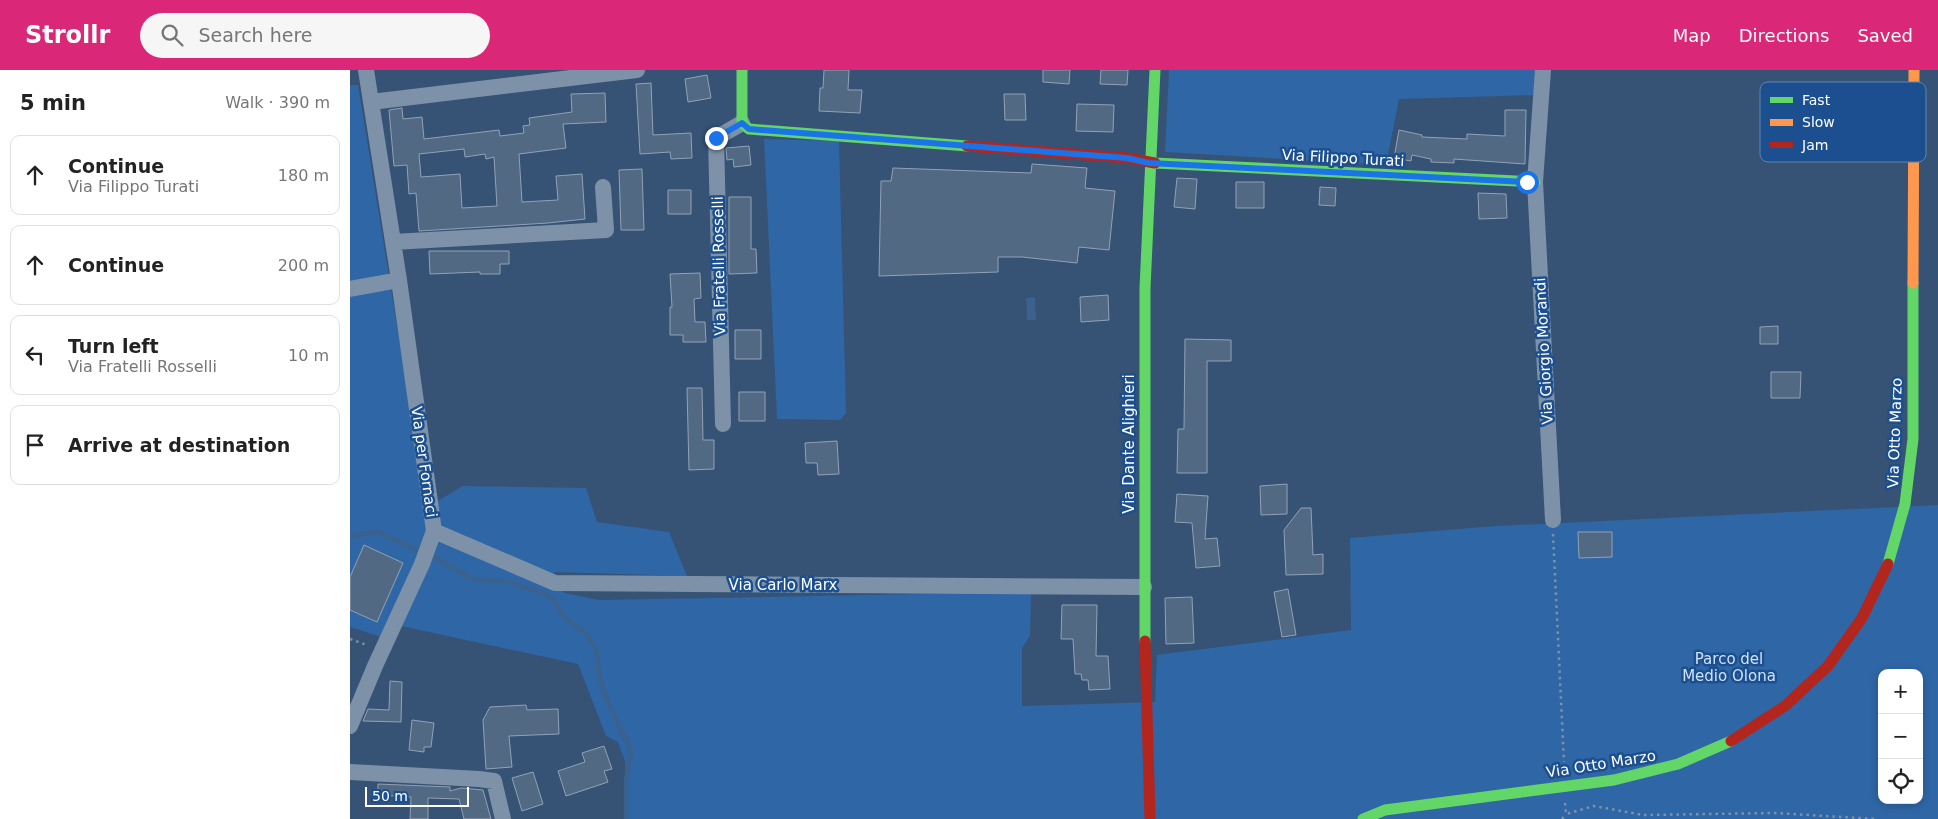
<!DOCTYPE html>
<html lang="en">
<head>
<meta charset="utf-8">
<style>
  :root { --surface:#fff; --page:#f6f6f6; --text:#222; --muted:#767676; --line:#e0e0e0; --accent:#db2777 }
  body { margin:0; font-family:"DejaVu Sans",sans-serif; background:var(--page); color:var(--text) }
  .controls { position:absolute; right:15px; bottom:15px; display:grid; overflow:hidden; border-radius:10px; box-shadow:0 2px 8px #0003 }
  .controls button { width:45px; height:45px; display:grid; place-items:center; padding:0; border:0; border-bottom:1px solid var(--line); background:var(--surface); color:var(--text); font:25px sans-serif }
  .scale { position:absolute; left:15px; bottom:12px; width:104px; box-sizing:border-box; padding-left:5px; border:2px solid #fff; border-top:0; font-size:14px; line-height:18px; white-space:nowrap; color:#fff; -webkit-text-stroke:4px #1b4f8f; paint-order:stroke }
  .stop { position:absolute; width:15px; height:15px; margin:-11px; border:4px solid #1a73e8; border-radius:50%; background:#fff }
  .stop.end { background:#1a73e8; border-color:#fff; box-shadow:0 1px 5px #0008 }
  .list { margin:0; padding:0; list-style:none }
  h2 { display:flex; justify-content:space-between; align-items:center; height:65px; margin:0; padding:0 20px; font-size:21px }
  h2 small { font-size:16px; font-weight:400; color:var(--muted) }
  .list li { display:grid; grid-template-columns:32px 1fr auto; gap:15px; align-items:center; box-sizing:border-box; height:80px; margin:0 10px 10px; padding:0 10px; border:1px solid var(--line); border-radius:10px }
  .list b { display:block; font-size:19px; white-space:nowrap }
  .list p { margin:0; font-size:16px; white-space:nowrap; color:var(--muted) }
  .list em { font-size:16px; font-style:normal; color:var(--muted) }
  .icon { flex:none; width:28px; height:28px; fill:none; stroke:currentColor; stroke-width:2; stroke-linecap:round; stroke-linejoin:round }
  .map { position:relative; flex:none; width:1588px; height:749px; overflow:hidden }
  header { display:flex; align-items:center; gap:30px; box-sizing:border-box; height:70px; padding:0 25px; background:var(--accent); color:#fff }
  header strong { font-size:24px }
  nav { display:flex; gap:28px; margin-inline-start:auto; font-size:18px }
  .search { width:350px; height:45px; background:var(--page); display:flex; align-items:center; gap:12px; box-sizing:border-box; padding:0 18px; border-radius:28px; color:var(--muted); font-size:19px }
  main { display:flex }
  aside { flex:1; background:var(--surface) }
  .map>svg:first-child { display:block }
</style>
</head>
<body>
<header>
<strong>Strollr</strong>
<div class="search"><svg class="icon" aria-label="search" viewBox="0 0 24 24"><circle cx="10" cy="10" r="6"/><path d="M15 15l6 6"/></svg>Search here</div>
<nav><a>Map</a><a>Directions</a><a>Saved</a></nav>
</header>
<main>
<aside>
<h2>5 min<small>Walk · 390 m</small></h2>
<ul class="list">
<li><svg class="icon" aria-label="ahead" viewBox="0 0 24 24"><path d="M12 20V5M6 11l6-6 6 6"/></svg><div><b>Continue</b><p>Via Filippo Turati</p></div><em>180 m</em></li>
<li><svg class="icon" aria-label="ahead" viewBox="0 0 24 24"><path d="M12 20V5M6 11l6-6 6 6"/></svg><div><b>Continue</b></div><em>200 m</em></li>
<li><svg class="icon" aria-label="left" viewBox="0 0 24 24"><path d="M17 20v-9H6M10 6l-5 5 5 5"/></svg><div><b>Turn left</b><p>Via Fratelli Rosselli</p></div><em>10 m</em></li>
<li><svg class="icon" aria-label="arrive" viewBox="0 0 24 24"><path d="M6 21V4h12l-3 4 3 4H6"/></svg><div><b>Arrive at destination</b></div></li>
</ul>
</aside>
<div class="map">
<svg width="1588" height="749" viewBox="0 0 1588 749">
  <rect width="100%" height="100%" fill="#365274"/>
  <path fill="#2f66a5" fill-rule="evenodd" d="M819,0H1186L1187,25L1049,29L1036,95L815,82Z
    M0,15H8L49,268L79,436L113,416L236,418L247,452L319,462L337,506L205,502L199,512L215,523L249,530L681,522L680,566L672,578V636L805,632L807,585L1001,560L1000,468L1145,456L1588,435V749H276L275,691L268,672L256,666L228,594L37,553L31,567L0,557ZM1532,603H1569V730H1532Z
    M414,69L489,71L496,343L490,350L427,349Z"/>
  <path fill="#3b618d" d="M685,227L686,250H677L676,228Z"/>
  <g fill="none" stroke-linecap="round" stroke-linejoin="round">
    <path stroke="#3b618d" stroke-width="4.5" d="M0,466L27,462L88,489L122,509L158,512L195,524L204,530L213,546L236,564L246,578L250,609L256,628L281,681L276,710V749"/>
  </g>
  <path fill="#526984" stroke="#92a2b6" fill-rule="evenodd" d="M474,0H499L498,20H512L510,43L469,41L470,18H473Z
    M693,0H720L719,14L693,12Z
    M751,0H778L777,15L750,14Z
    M357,5L361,28L338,32L335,9Z
    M301,13L303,65L341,63L342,88L321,89L320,82L290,84L286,14Z
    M255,23L256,52L213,54L216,78L169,84L172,132L208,130L206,106L232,104L235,149L198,153L69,161L66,123L59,124L57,95L44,96L39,40L52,38L53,49L72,47L74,69L149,60L150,66L174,63L173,56L180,55L179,48L222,42L221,24ZM114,79L115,87L135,84L136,89L144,87L147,136L112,138L110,104L71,107L69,84Z
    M654,24H675L676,50H655Z
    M727,34L764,35L763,62L726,61Z
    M1155,40H1176L1175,94L1104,89V93L1081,92V89L1062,85L1061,91L1044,88L1049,60L1072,65V67L1117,69V64L1155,66Z
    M399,76L401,95L384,97L383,89L377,90L376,78Z
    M682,94L737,98L735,118L765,121L759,180L729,177L727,193L672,187H648V202L529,206L531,111H541L543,98L681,103Z
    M292,99L294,160H271L269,100Z
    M827,108L847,109L845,139L824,137Z
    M886,112H914V138H886Z
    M970,117L986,118L985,136L969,135Z
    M318,120H341V144H318Z
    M1128,123L1156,124L1157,148L1129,149Z
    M379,127H401V179H406L407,203L379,204Z
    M79,181H159V194H150V204H130V202L80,204Z
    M350,203L351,228L344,229L345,252H355L356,272H333V265H320V237H322L320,204Z
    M758,225L759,250L731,252L730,227Z
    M1428,256V274H1410V257Z
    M385,260H411V289H385Z
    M835,269L881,270V291H857V403H827L828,359H834Z
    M1421,302H1451L1450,328H1421Z
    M337,318H352L353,370H364V399L339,400Z
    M389,322H415V351H389Z
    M487,371L489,404L468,405L467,393H456L455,373Z
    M937,414V444L911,445L910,416Z
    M827,424L858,426L855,469L867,468L870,496L846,498L842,453L825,452Z
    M951,438H961L963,485L973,484V504L936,505L934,460Z
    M1228,462H1262V487L1229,488Z
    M14,475L53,493L27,552L0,540V507Z
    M938,519L946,565L932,567L924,522Z
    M842,527L844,573L816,574L815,528Z
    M712,535H747L746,586H758L760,619L739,620L738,610H732L731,604H725L723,569H711Z
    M40,611L52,612L51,652L13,651L18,639L39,640Z
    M176,635L177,640L208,639L209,664L159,666L162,697L136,699L133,650L140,637Z
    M62,650L84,653L81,677H74V682L59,680Z
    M254,676L262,699L254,701L258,712L216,726L208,701L235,692L232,683Z
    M183,702L193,734L172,741L162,708Z
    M28,714L100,717V721L111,718L133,720L141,749H114L109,729L78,728V749H60L61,727L28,725Z"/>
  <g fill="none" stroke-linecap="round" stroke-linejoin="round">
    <path stroke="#7d92a8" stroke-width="2.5" stroke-dasharray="2.5 4" stroke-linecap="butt" d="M1203,464L1214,692
      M0,569L17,575
      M1215,733L1216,744L1244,736L1293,745L1425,743L1526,749
      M1212,749L1216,744"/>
    <path stroke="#7d92a8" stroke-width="16" d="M1193,0L1185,112L1203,450
      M21,32L287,0
      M43,172L256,160L253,117
      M0,219L49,210
      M373,354L366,68L392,53
      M84,461L205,513L794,517
      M0,656L25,596L72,494L84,461L49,210L16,0
      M0,702L129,709L144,711L153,749"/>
    <path stroke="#63d668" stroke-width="11" d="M392,0V53L399,59L617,76
      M805,93L1185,112
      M1538,494L1555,434L1563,369V213
      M795,571V218L805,0
      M1013,749L1035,740L1264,710L1328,694L1381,671"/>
    <path stroke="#ff974d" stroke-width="11" d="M1563,213L1564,0"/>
    <path stroke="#b3261e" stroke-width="11" d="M617,76L777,88L805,93
      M795,571L800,749
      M1381,671L1435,636L1478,596L1512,548L1538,494"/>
  </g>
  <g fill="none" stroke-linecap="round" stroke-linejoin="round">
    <path stroke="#1a73e8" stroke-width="6" d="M366,68L392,53L399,59L777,88L799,93L1177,112"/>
  </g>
  <g text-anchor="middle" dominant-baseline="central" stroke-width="5" stroke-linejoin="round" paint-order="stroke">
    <g font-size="15" fill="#fff" stroke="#1b4f8f">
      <text transform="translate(993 88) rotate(3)">Via Filippo Turati</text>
      <text transform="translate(369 196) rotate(-91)">Via Fratelli Rosselli</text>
      <text transform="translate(1194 281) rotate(-93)">Via Giorgio Morandi</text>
      <text transform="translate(1545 363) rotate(-88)">Via Otto Marzo</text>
      <text transform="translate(779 374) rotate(-90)">Via Dante Alighieri</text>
      <text transform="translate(74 392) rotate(82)">Via per Fornaci</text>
      <text x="433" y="515">Via Carlo Marx</text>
      <text transform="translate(1251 694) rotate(-9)">Via Otto Marzo</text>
    </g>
    <g font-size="15" fill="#cfe3fa" stroke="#1b4f8f">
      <text x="1379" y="589">Parco del<tspan x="1379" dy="17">Medio Olona</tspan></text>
    </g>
  </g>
  <rect x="1410" y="12" width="166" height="80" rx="8" fill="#1b4f8f" stroke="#5f84b1" stroke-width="1"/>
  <rect x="1420" y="27" width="23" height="6" fill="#63d668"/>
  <rect x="1420" y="49" width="23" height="7" fill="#ff974d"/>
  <rect x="1420" y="72" width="23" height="6" fill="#b3261e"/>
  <g font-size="14" fill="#fff">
    <text x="1452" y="35">Fast</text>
    <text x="1452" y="57">Slow</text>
    <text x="1452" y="80">Jam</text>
  </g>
</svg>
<div class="controls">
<button>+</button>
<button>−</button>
<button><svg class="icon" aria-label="locate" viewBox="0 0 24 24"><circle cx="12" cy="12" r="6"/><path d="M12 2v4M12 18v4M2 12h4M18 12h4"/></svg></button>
</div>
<div class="scale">50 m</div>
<div class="stop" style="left:1177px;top:112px"></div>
<div class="stop end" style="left:366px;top:68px"></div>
</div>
</main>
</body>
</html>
